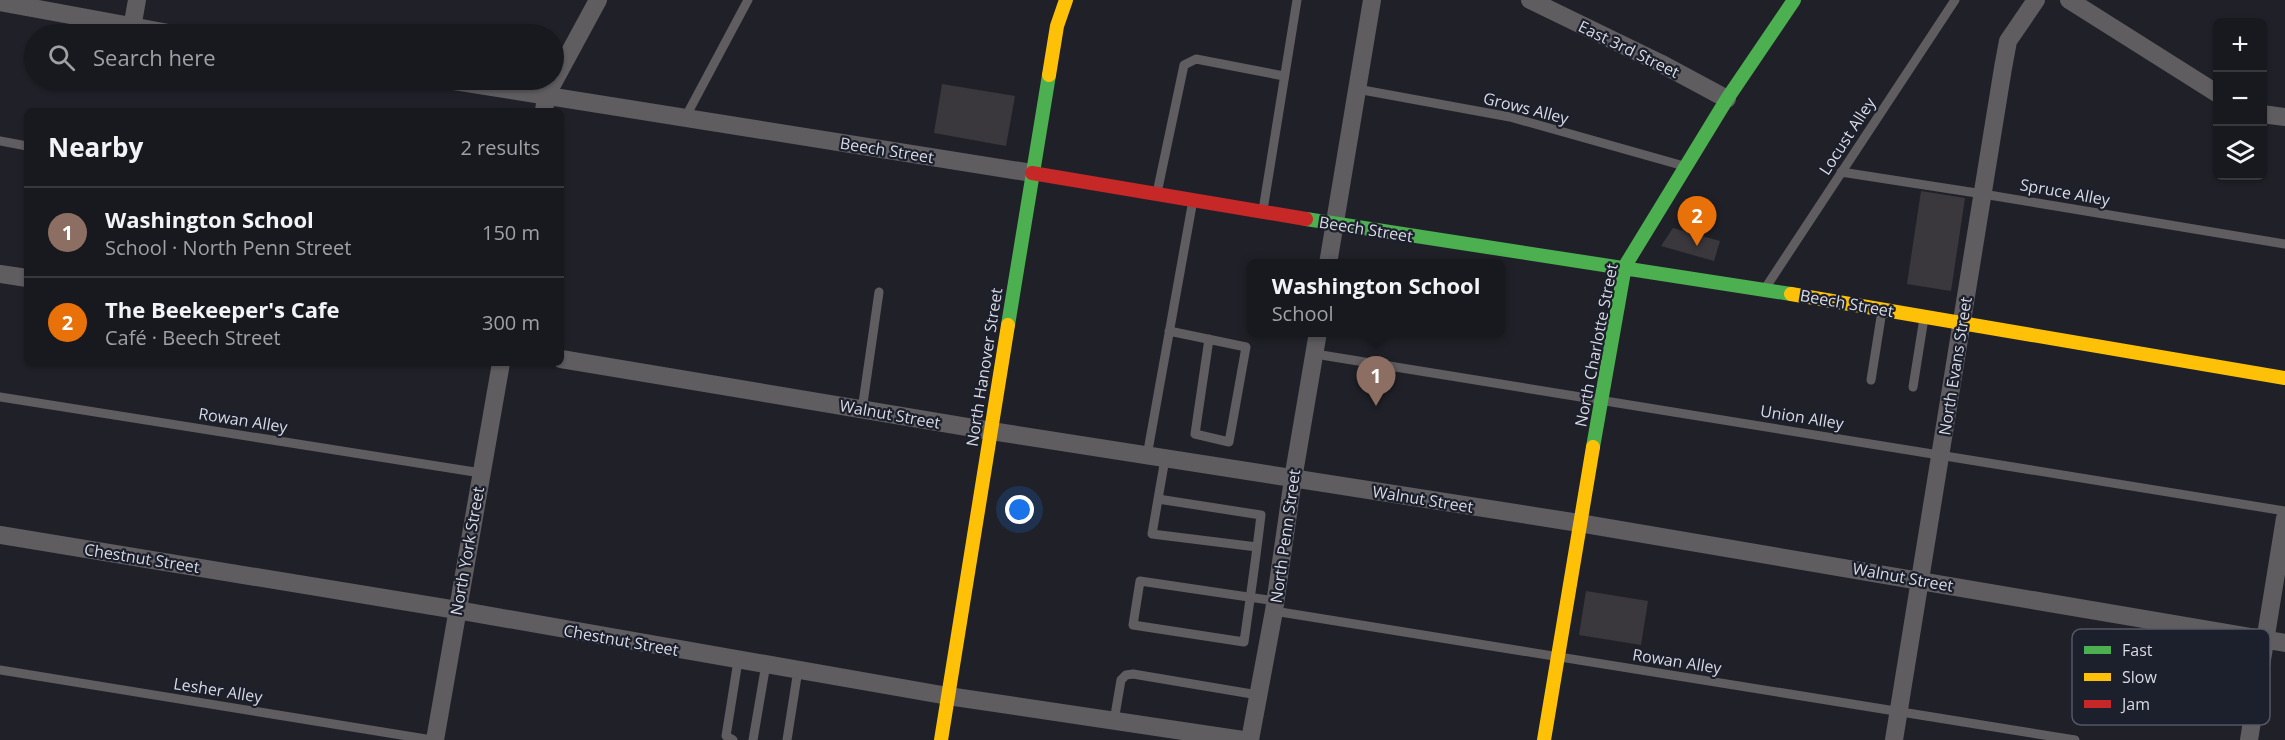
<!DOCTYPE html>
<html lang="en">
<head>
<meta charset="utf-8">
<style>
  :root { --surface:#18191e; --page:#25262b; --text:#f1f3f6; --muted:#9fa0a4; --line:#36383c; --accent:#9899a2 }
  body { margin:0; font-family:"Open Sans",sans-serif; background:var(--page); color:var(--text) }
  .controls { position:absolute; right:18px; top:18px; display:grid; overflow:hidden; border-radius:9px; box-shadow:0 2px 4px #0004 }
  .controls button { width:54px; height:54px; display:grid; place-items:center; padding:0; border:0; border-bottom:2px solid var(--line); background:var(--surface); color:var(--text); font:30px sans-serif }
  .you { position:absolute; left:1020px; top:510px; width:21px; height:21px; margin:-15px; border:4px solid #fff; border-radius:50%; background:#1a73e8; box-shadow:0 0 0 9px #1a73e833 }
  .badge { display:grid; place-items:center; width:39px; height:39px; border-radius:50%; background:var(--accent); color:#fff; font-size:20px; font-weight:700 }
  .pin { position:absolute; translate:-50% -50px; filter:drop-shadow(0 2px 3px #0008) }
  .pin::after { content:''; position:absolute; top:32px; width:21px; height:18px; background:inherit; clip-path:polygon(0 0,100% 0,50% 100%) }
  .popup { position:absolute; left:1247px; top:259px; width:258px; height:78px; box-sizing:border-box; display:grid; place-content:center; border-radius:9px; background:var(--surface); filter:drop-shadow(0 2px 4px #0005); font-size:20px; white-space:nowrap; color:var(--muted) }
  .popup b { font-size:22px; color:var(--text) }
  .popup::after { content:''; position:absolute; left:50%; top:100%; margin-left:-12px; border:12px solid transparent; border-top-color:var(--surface) }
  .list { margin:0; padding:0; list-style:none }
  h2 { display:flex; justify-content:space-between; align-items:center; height:78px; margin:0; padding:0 24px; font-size:26px }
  h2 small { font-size:20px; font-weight:400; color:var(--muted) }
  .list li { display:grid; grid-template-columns:39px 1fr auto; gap:18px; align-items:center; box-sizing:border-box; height:90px; padding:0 24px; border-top:2px solid var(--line) }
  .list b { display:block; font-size:22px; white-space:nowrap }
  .list p { margin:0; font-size:20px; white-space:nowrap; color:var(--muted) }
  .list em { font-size:20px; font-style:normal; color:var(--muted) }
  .icon { flex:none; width:33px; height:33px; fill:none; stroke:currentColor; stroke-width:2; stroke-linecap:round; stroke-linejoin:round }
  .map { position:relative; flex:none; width:2285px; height:740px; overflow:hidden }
  .search { position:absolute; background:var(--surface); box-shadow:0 2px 4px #0004; left:24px; top:24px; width:540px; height:66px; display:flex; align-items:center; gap:15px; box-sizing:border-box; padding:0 21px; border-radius:33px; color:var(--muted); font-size:22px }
  .panel { position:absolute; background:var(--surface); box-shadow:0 2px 4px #0004; left:24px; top:108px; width:540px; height:258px; border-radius:9px }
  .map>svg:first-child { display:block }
</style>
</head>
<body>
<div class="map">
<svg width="2285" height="740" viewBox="0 0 2285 740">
  <rect width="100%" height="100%" fill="#202128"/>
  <path fill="#3a383d" d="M942,84L1015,96L1006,146L934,133Z
    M1921,191L1965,198L1951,291L1907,284Z
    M1673,228L1720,241L1714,261L1661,246Z
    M1586,591L1648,601L1641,645L1579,635Z"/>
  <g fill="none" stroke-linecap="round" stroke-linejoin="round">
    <path stroke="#5f5d60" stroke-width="9" d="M1357,89L1510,117L1684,166
      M685,118L748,0
      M0,141L27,146
      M1841,172L1983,194L2285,244
      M1157,193L1184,65L1196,59L1284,76
      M1263,210L1297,0
      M1766,287L1955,0
      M1169,331L1246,347L1229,442L1195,434L1209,339
      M1315,354L2285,511
      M1871,380L1882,311
      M1913,387L1924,318
      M0,397L481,473
      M862,410L879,292
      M1147,456L1193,200
      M1165,459L1158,499L1261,515C1256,558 1250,600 1244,642L1133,625L1140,581L1275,601
      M1158,499L1152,534L1257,547
      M1274,611L2075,740
      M0,670L432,740
      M1114,721L1121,680L1126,675L1133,674L1258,695
      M733,740L726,736L738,661
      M753,740L766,664
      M787,740L798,670"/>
    <path stroke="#5f5d60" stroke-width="18" d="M1530,0L1660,63L1727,99
      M2069,0L2218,94
      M0,2L174,34
      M132,28L137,0
      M448,80L1032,173
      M544,111L546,96L598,0
      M2262,114L2285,117
      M1328,264L1372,0
      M0,274L27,278
      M561,359L991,431L1579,523L2285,643
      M0,535L457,610L948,696L1243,740
      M435,740L501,363
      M1250,740L1274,611L1293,479L1318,332
      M1894,740L2003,68L2008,41L2036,0
      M2249,740L2285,518"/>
    <path stroke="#4caf50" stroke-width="14" d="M1306,219L1791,294
      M1008,325L1049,75
      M1593,447L1625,266L1727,99L1794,0"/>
    <path stroke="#ffc107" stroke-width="14" d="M1049,75L1057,26L1066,0
      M1791,294L2285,378
      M941,740L1008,325
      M1544,740L1593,447"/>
    <path stroke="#c62828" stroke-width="14" d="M1032,173L1306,219"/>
  </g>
  <g text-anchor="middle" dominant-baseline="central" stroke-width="4.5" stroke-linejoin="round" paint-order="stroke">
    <g font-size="16" fill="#d8dae3" stroke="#1c1f2c">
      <text transform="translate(1629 49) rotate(26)">East 3rd Street</text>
      <text transform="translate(1526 108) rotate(14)">Grows Alley</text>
      <text transform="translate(1847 136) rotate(-57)">Locust Alley</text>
      <text transform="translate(887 150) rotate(9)">Beech Street</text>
      <text transform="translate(2065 192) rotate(10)">Spruce Alley</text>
      <text transform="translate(1366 229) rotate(9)">Beech Street</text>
      <text transform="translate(1847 303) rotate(10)">Beech Street</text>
      <text transform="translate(1596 345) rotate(-79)">North Charlotte Street</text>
      <text transform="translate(1955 366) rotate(-81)">North Evans Street</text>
      <text transform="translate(984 367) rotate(-81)">North Hanover Street</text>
      <text transform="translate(890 414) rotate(10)">Walnut Street</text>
      <text transform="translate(1802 417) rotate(9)">Union Alley</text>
      <text transform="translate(243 420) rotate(9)">Rowan Alley</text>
      <text transform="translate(1423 499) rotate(9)">Walnut Street</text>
      <text transform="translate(1285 536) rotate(-82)">North Penn Street</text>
      <text transform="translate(467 551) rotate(-80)">North York Street</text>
      <text transform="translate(142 558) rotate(9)">Chestnut Street</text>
      <text transform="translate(1903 577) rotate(10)">Walnut Street</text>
      <text transform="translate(621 640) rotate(10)">Chestnut Street</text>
      <text transform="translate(1677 661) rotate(9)">Rowan Alley</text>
      <text transform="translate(218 690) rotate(9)">Lesher Alley</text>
    </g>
  </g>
  <rect x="2072" y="629" width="198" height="96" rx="9" fill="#1c1f2c" stroke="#545763" stroke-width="1.5"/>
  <rect x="2084" y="646" width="27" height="8" fill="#4caf50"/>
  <rect x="2084" y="673" width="27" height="8" fill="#ffc107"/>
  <rect x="2084" y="700" width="27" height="8" fill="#c62828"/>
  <g font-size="16" fill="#d8dae3">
    <text x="2122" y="656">Fast</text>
    <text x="2122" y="683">Slow</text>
    <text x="2122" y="710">Jam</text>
  </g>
</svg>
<div class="controls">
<button>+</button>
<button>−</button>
<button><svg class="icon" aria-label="layers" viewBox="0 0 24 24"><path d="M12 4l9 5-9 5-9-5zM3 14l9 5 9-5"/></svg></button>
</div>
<div class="you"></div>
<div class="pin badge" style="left:1376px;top:406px;background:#8d6e63">1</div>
<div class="popup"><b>Washington School</b>School</div>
<div class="pin badge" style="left:1697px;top:246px;background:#e8710a">2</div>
<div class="search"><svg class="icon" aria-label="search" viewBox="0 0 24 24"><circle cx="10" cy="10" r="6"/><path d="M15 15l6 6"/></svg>Search here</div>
<section class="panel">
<h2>Nearby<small>2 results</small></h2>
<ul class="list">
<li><span class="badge" style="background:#8d6e63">1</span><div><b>Washington School</b><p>School · North Penn Street</p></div><em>150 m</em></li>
<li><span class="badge" style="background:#e8710a">2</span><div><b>The Beekeeper's Cafe</b><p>Café · Beech Street</p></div><em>300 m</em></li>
</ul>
</section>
</div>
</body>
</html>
